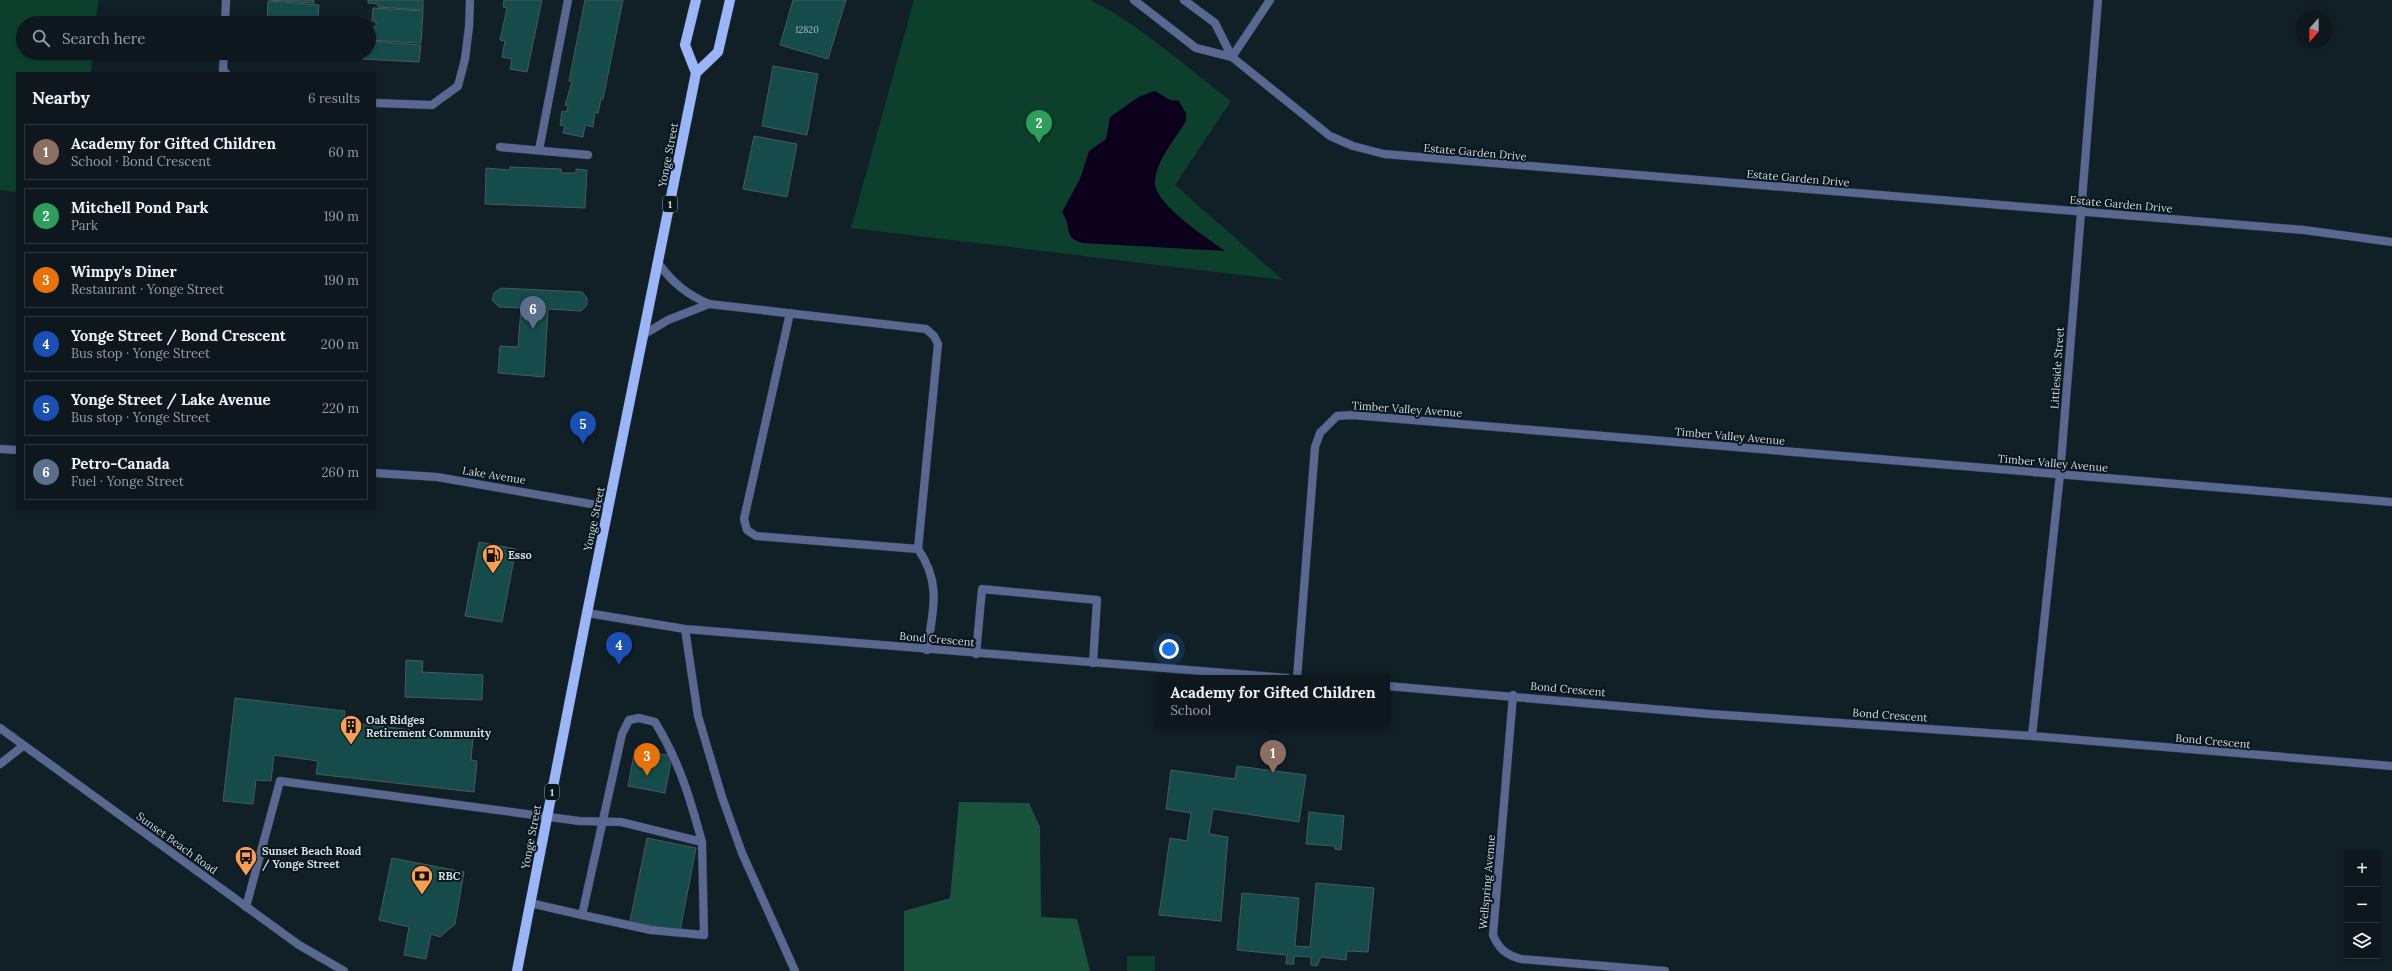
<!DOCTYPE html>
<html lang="en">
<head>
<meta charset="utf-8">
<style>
  :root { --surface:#0d171d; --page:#162026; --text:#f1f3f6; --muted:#9a9fa4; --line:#2d363b; --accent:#ea580c }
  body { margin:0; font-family:Lora,serif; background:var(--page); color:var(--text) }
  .controls { position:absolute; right:12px; bottom:12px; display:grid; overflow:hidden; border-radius:0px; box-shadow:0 2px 6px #0003 }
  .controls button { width:36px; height:36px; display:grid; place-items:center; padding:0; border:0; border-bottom:1px solid var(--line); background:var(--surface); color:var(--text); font:20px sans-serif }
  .compass { position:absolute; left:2296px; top:12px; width:36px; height:36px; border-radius:50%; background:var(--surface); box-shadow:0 2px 6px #0003; rotate:201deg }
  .you { position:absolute; left:1169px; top:649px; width:14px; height:14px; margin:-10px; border:3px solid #fff; border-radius:50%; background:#1a73e8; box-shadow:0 0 0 6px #1a73e833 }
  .badge { display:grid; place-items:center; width:26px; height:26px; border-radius:50%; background:var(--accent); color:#fff; font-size:13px; font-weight:700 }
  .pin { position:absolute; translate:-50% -33px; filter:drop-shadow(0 1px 2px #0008) }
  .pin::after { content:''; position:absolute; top:21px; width:14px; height:12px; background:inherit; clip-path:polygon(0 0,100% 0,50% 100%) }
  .popup { position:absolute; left:1156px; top:675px; width:234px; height:52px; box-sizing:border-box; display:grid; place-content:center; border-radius:0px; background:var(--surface); filter:drop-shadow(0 1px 3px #0005); font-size:13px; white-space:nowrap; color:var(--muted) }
  .popup b { font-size:15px; color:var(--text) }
  .popup::after { content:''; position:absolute; left:50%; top:100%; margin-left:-8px; border:8px solid transparent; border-top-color:var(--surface) }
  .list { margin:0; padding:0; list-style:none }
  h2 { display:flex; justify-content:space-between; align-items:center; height:52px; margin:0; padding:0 16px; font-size:17px }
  h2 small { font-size:13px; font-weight:400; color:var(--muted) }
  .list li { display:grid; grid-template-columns:26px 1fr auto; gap:12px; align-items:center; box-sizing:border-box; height:56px; margin:0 8px 8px; padding:0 8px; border:1px solid var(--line); border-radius:0px }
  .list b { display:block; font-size:15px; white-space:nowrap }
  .list p { margin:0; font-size:13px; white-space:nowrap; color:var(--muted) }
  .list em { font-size:13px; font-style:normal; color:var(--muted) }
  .icon { flex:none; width:22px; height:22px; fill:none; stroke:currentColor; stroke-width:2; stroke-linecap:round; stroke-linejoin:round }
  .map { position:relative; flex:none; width:2392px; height:971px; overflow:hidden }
  .search { position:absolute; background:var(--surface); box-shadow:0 2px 6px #0003; left:16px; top:16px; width:360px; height:44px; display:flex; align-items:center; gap:10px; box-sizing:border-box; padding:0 14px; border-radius:22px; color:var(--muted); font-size:15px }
  .panel { position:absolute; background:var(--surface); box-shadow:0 2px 6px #0003; left:16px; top:72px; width:360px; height:436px; border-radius:0px }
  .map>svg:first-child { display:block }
</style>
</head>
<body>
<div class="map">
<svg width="2392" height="971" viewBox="0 0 2392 971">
  <rect width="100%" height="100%" fill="#111f27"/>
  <path fill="#0d402c" d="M0,0H98L96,23H23V53H93L91,73H17V192L0,190Z
    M914,0H1090C1139,24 1186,67 1231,101L1175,185L1283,280L851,228Z
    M1127,956H1155V971H1127Z"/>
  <path fill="#19533c" d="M959,802L1029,803L1040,827L1041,917L1077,919L1090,971H904V911L950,898Z"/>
  <path fill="#0c001c" d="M1155,91L1170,100L1179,101L1186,113V121C1176,138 1157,159 1155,181C1153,204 1208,238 1225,251L1082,243C1062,237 1073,227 1062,212L1080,179L1089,151L1106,139L1110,117L1140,96Z"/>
  <path fill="#164b4c" stroke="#465a5b" d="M270,0H314V3Z
    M368,0H423V10L378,7V4L368,3Z
    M504,0H542L527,72L510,69L512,59L502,57L505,41L500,40L507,8L503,7Z
    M585,0H623L603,99H601L598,113L595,112L593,127L585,125L583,137L563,133L565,126L560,125L562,111L567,112L568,106L565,105L572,82L569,81Z
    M793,0H846L828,59L780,45Z
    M268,1L319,5L318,18H314V23H267Z
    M373,8L423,11L421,43L370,40L372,27H376V22L372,21Z
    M369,41L421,45L419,62L363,59L364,53H369Z
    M283,53H321V56Z
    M773,66L818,74L807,135L762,126Z
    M754,136L797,144L787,197L743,189Z
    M510,167L561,169V173H576V169L587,170L585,208L485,204L486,168L510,170Z
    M501,288L582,292L587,298V305L581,311L548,309L544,377L498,373L500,346L518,347L521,308L499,307L492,300L494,293Z
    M479,542L516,549L502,622L465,616Z
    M406,660L423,661L422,672L483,675L482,700L405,697Z
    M235,698L345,711L344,722L473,737L471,760L477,761L474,792L316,774L318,761L274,755L271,781L256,780L253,804L223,801Z
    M635,749L672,756L665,793L628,786Z
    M1237,766L1306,775L1299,822L1213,809L1209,834L1228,837L1221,921L1159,915L1170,838L1187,841L1191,813L1166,809L1171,770L1235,779Z
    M1309,812L1344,816L1341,850L1335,849V846L1306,844Z
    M647,838L696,848L680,931L630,921Z
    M392,858L464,872L455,924L440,937L431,934L426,959L404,955L409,927L379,920Z
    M1316,883L1374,888L1368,952L1347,951L1346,960L1321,957L1317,966L1311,965V957L1294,956V964H1286L1287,955L1237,950L1242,893L1299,898L1295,946L1310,947Z"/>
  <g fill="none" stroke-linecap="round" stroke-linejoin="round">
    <g stroke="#2c3a41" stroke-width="9">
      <path id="lane" d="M500,147L588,155
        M539,150L568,0
        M658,263C673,283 686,294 709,304L926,329L934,336L938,344L918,549C942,583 933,611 927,650
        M790,313L744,519L747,530L756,536L918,549
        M643,335L668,320L709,304
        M976,654L982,589L1097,600L1093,663
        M246,907L280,781L579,821L621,822L702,842C690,798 679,761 655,722L639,718L629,720L622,734L582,915L530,903
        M582,915L651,930L704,935L702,842"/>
    </g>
    <g stroke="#2c3a41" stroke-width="9">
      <path id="street" d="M1134,0L1196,48L1232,57
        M1184,0L1215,23L1232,57L1330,136L1353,146L1384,154L2304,230L2392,242
        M225,23L226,0
        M224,53L223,70L226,73
        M1232,57L1270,0
        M375,103L432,105L458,86L465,59L469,27L470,0
        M0,449L17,450
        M375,473L437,477L608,507
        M587,613L685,629L1287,678
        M685,629L698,716L722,797L742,853L795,971
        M1297,678L1315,447L1320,433L1337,416L1352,415L2392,502
        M1387,686L1710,714L2032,736L2392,766
        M1513,695L1493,935C1499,949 1506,955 1521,959L1665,971
        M0,728L299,945L344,971
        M2032,736L2060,474L2098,0
        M0,764L23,746"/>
    </g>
    <g stroke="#2c3a41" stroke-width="11">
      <path id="primary" d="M696,73L718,52L730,0
        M517,971L587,613L696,73L685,45L696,0"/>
    </g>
    <use href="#lane" stroke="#586890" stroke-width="8"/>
    <use href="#street" stroke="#586890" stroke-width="8"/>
    <use href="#primary" stroke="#9ab5f8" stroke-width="10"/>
  </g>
  <defs>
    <g id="fuel-pin" transform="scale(1.15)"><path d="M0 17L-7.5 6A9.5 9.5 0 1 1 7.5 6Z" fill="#fa9f4f" stroke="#08161d"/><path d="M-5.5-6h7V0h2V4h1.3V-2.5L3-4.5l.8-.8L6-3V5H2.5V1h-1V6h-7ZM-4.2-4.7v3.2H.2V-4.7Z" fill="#111"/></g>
    <g id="building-pin" transform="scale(1.15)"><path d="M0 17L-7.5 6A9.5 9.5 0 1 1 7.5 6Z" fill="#fa9f4f" stroke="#08161d"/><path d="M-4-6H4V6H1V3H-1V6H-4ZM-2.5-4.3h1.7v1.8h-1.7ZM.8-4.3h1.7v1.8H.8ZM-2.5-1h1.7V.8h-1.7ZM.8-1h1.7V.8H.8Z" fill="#111"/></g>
    <g id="bus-pin" transform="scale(1.15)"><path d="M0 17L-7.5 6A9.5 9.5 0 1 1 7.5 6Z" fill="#fa9f4f" stroke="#08161d"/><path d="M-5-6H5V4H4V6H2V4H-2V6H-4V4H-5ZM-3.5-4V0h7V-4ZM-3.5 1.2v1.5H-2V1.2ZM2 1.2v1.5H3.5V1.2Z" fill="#111"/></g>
    <g id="bank-pin" transform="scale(1.15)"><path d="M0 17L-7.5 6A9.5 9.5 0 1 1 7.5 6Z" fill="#fa9f4f" stroke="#08161d"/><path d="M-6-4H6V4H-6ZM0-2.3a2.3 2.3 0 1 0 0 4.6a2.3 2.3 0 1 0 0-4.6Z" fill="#111"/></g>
  </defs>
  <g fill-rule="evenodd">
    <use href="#fuel-pin" x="493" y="555"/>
    <use href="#building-pin" x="351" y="726"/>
    <use href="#bus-pin" x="246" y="857"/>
    <use href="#bank-pin" x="422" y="876"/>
  </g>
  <g text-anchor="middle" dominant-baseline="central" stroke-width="4" stroke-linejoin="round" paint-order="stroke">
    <g font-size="9" fill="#a4b8bc">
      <text x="807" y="29">12820</text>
    </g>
    <g fill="#08161d" stroke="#97a1a7" stroke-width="1">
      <rect x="663" y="196" width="14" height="16" rx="3"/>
      <rect x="545" y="784" width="14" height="16" rx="3"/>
    </g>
    <g font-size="10" font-weight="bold" fill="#d4dde2">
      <text x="670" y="204">1</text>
      <text x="552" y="792">1</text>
    </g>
    <g font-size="11" fill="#d4dde2" stroke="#08161d">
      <text transform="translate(1475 152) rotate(5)">Estate Garden Drive</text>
      <text transform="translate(668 155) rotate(-79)">Yonge Street</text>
      <text transform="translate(1798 178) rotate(5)">Estate Garden Drive</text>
      <text transform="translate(2121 204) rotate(5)">Estate Garden Drive</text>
      <text transform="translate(2057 368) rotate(-86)">Littleside Street</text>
      <text transform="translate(1407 409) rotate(4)">Timber Valley Avenue</text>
      <text transform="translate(1730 436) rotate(5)">Timber Valley Avenue</text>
      <text transform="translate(2053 463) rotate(5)">Timber Valley Avenue</text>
      <text transform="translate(494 475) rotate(9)">Lake Avenue</text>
      <text transform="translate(594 519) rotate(-78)">Yonge Street</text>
      <text transform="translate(937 639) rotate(5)">Bond Crescent</text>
      <text transform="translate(1568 689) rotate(5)">Bond Crescent</text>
      <text transform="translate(1890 715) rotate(4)">Bond Crescent</text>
      <text transform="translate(2213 741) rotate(5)">Bond Crescent</text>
      <text transform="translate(531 837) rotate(-79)">Yonge Street</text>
      <text transform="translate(177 843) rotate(36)">Sunset Beach Road</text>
      <text transform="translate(1487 882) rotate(-85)">Wellspring Avenue</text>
    </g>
    <g font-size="11" font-weight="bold" fill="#d4dde2" stroke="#08161d" text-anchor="start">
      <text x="508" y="555">Esso</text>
      <text x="366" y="720">Oak Ridges<tspan x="366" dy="13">Retirement Community</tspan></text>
      <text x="262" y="851">Sunset Beach Road<tspan x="262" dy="13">/ Yonge Street</tspan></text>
      <text x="438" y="876">RBC</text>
    </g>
  </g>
</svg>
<div class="controls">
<button>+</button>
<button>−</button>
<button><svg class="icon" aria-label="layers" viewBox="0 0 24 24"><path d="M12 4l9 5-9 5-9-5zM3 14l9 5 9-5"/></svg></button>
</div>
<svg class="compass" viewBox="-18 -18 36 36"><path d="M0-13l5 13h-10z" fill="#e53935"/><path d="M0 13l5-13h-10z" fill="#9a9fa4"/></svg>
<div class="you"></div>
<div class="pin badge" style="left:1273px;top:773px;background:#8d6e63">1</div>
<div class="popup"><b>Academy for Gifted Children</b>School</div>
<div class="pin badge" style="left:1039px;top:143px;background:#2e9e5b">2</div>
<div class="pin badge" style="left:647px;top:776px;background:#e8710a">3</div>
<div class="pin badge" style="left:619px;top:665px;background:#1a4fb4">4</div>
<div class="pin badge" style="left:583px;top:444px;background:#1a4fb4">5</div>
<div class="pin badge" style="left:533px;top:329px;background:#5c6f8a">6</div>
<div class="search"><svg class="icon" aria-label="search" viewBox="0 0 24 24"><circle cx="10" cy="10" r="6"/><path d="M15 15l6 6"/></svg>Search here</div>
<section class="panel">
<h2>Nearby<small>6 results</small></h2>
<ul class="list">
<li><span class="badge" style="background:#8d6e63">1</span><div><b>Academy for Gifted Children</b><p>School · Bond Crescent</p></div><em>60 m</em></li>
<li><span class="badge" style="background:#2e9e5b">2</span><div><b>Mitchell Pond Park</b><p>Park</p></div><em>190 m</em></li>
<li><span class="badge" style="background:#e8710a">3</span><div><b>Wimpy's Diner</b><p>Restaurant · Yonge Street</p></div><em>190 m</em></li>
<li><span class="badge" style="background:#1a4fb4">4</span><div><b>Yonge Street / Bond Crescent</b><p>Bus stop · Yonge Street</p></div><em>200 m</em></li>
<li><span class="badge" style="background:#1a4fb4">5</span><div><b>Yonge Street / Lake Avenue</b><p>Bus stop · Yonge Street</p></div><em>220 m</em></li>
<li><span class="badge" style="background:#5c6f8a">6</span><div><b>Petro-Canada</b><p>Fuel · Yonge Street</p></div><em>260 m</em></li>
</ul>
</section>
</div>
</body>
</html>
